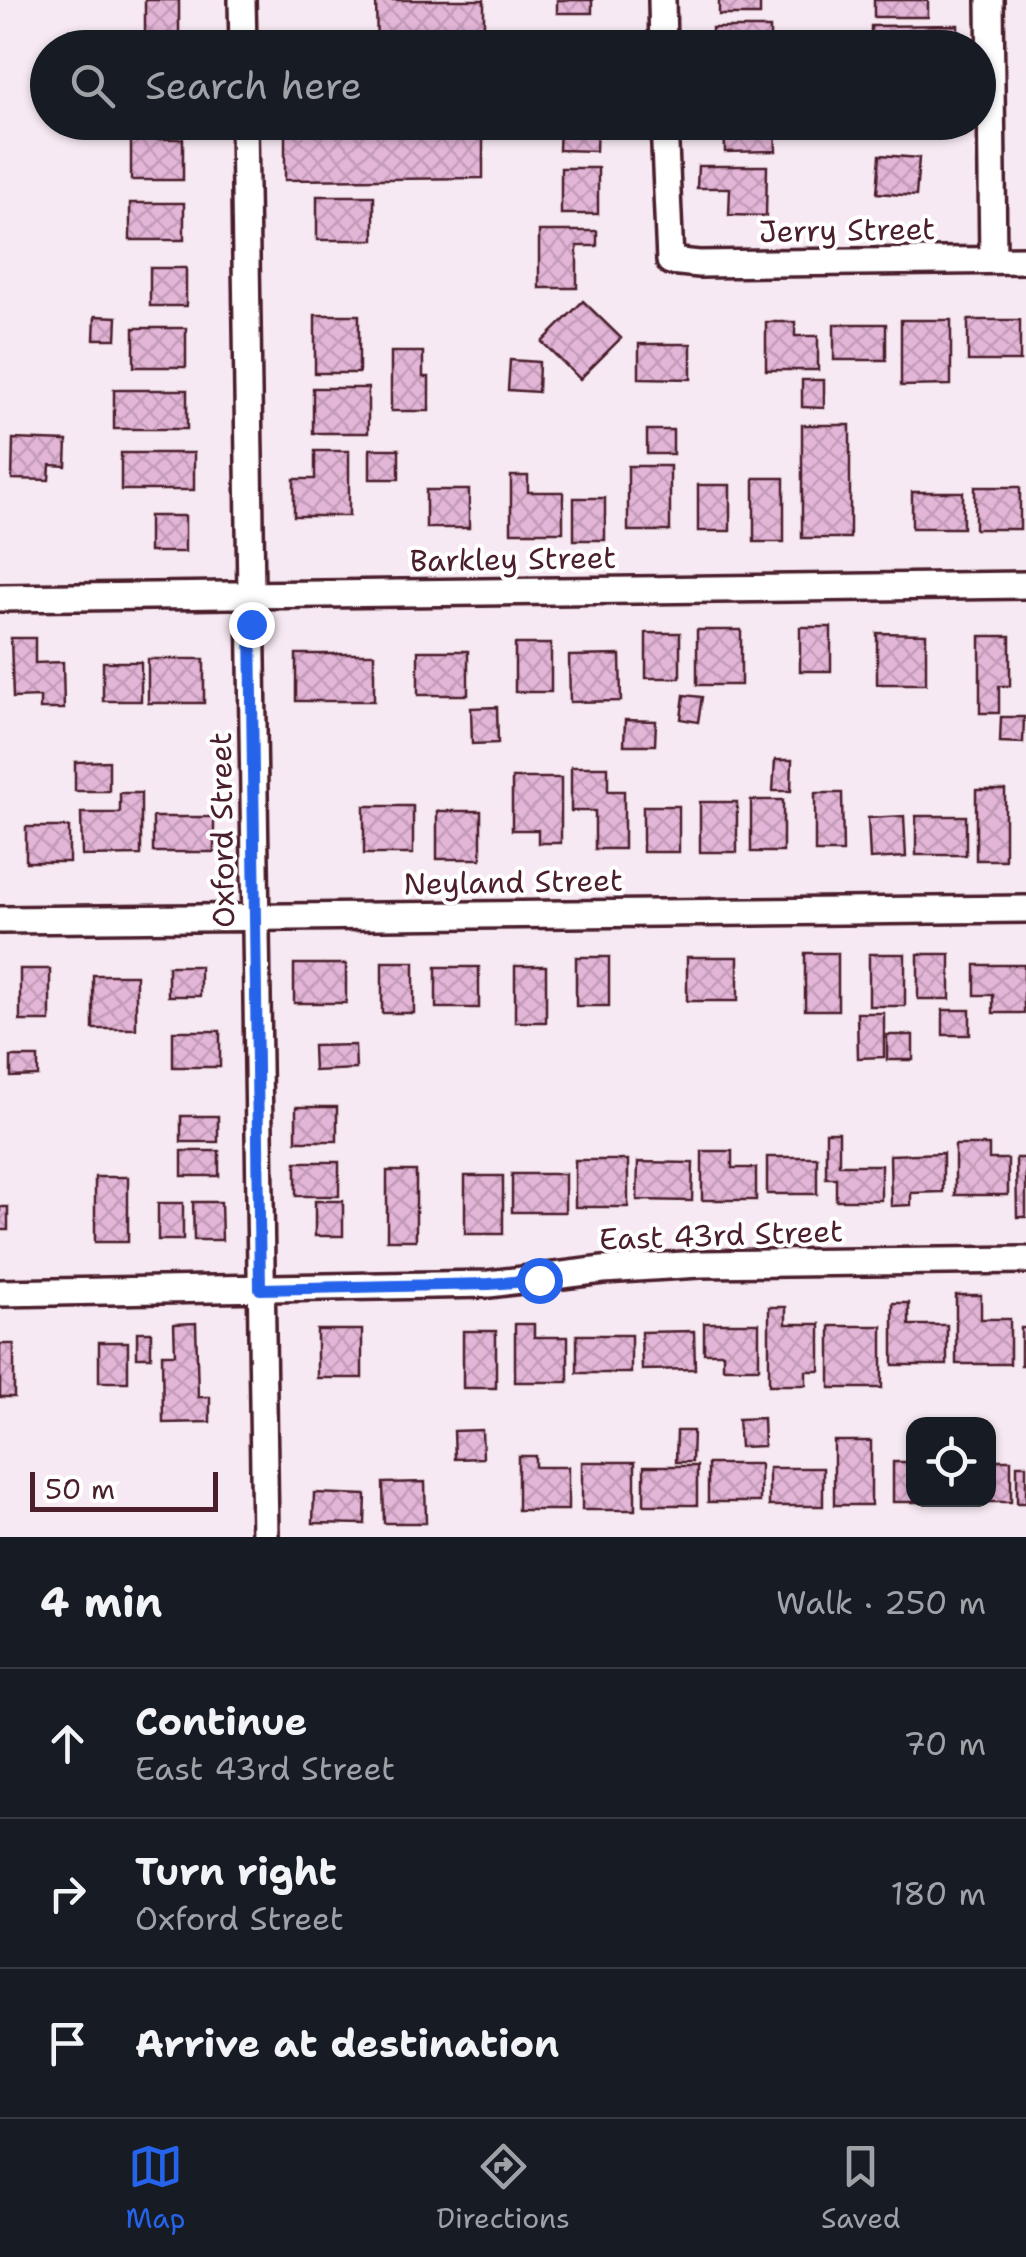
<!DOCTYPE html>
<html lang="en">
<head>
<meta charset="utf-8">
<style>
  :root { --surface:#171b24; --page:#242831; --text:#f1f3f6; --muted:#9ea1a6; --line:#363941; --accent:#2563eb }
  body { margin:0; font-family:"Shantell Sans",sans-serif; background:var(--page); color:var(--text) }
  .controls { position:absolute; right:30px; bottom:30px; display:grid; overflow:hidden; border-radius:20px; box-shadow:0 2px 8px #0004 }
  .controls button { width:90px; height:90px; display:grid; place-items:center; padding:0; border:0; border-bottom:2px solid var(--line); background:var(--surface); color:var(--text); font:50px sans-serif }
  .scale { position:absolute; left:30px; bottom:25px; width:188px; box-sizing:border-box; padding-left:10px; border:5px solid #4a1f2b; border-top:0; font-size:28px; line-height:35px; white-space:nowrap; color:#4a1f2b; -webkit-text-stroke:8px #fff; paint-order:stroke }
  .stop { position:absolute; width:30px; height:30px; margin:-22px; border:8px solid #2563eb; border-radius:50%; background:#fff }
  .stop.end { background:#2563eb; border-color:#fff; box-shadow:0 2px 10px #0008 }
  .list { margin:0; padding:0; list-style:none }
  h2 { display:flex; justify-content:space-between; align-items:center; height:130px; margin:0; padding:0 40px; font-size:42px }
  h2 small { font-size:32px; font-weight:400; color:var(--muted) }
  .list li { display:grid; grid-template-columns:65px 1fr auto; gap:30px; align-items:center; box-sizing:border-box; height:150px; padding:0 40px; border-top:2px solid var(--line) }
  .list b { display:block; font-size:38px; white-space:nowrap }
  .list p { margin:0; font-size:32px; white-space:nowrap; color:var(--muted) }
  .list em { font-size:32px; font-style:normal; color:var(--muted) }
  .icon { flex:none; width:55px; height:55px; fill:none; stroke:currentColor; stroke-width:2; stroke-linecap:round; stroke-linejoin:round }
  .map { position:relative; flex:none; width:1026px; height:1537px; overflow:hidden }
  .search { position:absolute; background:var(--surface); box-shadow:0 2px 8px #0004; left:30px; right:30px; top:30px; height:110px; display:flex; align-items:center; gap:25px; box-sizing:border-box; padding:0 35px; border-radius:55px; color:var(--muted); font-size:38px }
  .sheet { height:580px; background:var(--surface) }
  nav { display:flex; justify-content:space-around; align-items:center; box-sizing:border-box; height:140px; border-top:2px solid var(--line); background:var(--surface); font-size:28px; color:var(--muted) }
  nav a { display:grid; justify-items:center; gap:5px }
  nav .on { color:var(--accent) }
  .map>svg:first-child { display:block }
</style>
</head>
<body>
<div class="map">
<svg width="1026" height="1537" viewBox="0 0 1026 1537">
  <defs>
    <pattern id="building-cross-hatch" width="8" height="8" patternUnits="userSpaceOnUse" patternTransform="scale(2.5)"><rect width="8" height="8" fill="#e3b5d7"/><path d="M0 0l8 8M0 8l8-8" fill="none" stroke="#c49bb9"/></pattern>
  </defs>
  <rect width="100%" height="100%" fill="#f7e9f3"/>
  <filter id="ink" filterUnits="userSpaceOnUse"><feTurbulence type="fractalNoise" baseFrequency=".01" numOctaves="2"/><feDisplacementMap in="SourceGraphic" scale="20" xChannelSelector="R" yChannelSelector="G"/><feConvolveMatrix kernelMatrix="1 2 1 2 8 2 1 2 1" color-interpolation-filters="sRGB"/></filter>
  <g filter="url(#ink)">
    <path fill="url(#building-cross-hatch)" stroke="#4a1f2b" stroke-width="2.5" d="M145,0H179V45H145Z
      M376,0H484V48H377Z
      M557,0H592V13H557Z
      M719,0H760V15H719Z
      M874,0H928V17H874Z
      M958,25V48H871V26Z
      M712,28H770V48H712Z
      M285,122H483V178L285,180Z
      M560,122H597L596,151L559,150Z
      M724,122H775L776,151L725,152Z
      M131,139H183V180H131Z
      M880,155L919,158L916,196L877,193Z
      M698,166H767L766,216L729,215L730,188H697Z
      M561,168H598V214H561Z
      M317,196H374V240H317Z
      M130,203H184V240H130Z
      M539,231H597V246H577V288H539Z
      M150,268H186V306H150Z
      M583,301L621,338L580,379L542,342Z
      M315,315H359V373H315Z
      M95,316L117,317L116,339H94Z
      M901,320H951V385L901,386Z
      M968,320H1020V361H968Z
      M766,322H795V336H818V370H766Z
      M834,324H886V360H834Z
      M134,328H186V367H134Z
      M639,344H691V379L639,378Z
      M391,352H423V377H429V411H391Z
      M510,360L539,362L538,392L508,390Z
      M802,380H824V408L802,407Z
      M313,388H368V433H313Z
      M114,390H187V429H114Z
      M802,425H850V538H802Z
      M647,430H673V454H647Z
      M13,439L67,441L66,466L50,465L49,480L12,479Z
      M370,449H399V479H370Z
      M315,451H349V516H294V479H315Z
      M121,453H194V490H121Z
      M628,466H670V531H628Z
      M511,476H528V492H563V532H511Z
      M754,478H784V542H754Z
      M698,485H730V531H698Z
      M975,487H1020V529H975Z
      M426,490H469V528H426Z
      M912,492H963V528H912Z
      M574,498H605V540H574Z
      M149,516H185V552H149Z
      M800,627H831V671H800Z
      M697,630H741V685H697Z
      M646,633H680V678H646Z
      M877,633L926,634V684H877Z
      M980,636H1010V686H999V713H980Z
      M11,638H35V663L63,662L64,709H40V697L13,698Z
      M515,644H551V692H515Z
      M418,651H468V695H418Z
      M296,654H374V701H296Z
      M620,655L621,701L570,702L569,656Z
      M148,659H204V703H148Z
      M103,662H141V701H103Z
      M684,695L702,697L698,722L681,719Z
      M497,707L498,743L472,744L471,708Z
      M1001,717H1024L1023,743L1000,742Z
      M625,720L656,721L655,745H624Z
      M775,760H792L791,791H773Z
      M109,761V791H75V762Z
      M571,767H608V791H624V849H595V811H571Z
      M512,778H561V843H538V830H512Z
      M976,790H1005V860H976Z
      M120,793H141V855L82,856L81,813H120Z
      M815,793H842L843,852H815Z
      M751,800H783V852H751Z
      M700,802H737V852H700Z
      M364,806H413V854H364Z
      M643,806H679V852H643Z
      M437,811H481V859H437Z
      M904,816L906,857L870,859L868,818Z
      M916,816H966V855H916Z
      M153,817H214V852H153Z
      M26,827H69V862H26Z
      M805,953H838V1010H805Z
      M869,954H905V1006H869Z
      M918,954H950V999H918Z
      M576,957H609V1006H576Z
      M687,957H738V1001H687Z
      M382,962H414V1013H382Z
      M294,964H346V1003H294Z
      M975,965H1024V1013H993V995H975Z
      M168,966H200V996H168Z
      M515,966H546V1022H515Z
      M436,967H479V1008H436Z
      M20,969H50V1021H20Z
      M93,975H136V1029H93Z
      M943,1010H970V1035H943Z
      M857,1013H884V1057L858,1058Z
      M173,1031H220V1067H173Z
      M887,1035H913V1060H887Z
      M355,1045L356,1069L314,1071L313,1046Z
      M11,1057H38V1076L11,1077Z
      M296,1107H337V1141H296Z
      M181,1116H218V1142H181Z
      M826,1132H839V1165H881V1200H836V1178H826Z
      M955,1145H989V1159H1008V1195H955Z
      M182,1151H219V1176H182Z
      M702,1151H732V1168H756V1200H702Z
      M943,1153V1192L911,1193V1205L891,1206L890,1155Z
      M767,1157H817V1194H767Z
      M1016,1158H1026V1217H1017Z
      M575,1160H628V1207H575Z
      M296,1162H339V1196H296Z
      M638,1162L693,1163L692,1201L637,1200Z
      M387,1171H416V1240H387Z
      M512,1174H565V1212H512Z
      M465,1176H503V1234H465Z
      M95,1177H128V1242H95Z
      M315,1201H343V1236H315Z
      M193,1202H221L222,1240H194Z
      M158,1203H183V1240H158Z
      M0,1207H8V1230H0Z
      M956,1295H981V1319H1010V1364H956Z
      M893,1303H909V1325H947V1365H893Z
      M769,1307H786V1324H820V1371H806V1385H769Z
      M196,1323L198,1397H210V1422L163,1423L162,1354H175L174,1324Z
      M704,1323H759V1368H723V1353H704Z
      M515,1324H534V1337H568V1382H515Z
      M830,1326H882V1388H830Z
      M1021,1328H1026V1365H1021Z
      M317,1330H362V1378H317Z
      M463,1331H496V1388H463Z
      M694,1331L695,1369L642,1370L641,1332Z
      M137,1332H151V1357H137Z
      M577,1335H631V1373H577Z
      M99,1342H128V1382H99Z
      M0,1344H14V1397H0Z
      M763,1418L764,1446L740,1447L738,1419Z
      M482,1430L483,1458L455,1459L454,1431Z
      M677,1431H693L692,1462H676Z
      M834,1441H871V1505H834Z
      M518,1456H535V1467H568V1510H518Z
      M988,1460H1011V1502H958V1500H988Z
      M582,1462H635V1510H582Z
      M893,1462H914V1500H947V1502H893Z
      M708,1464H760V1502H708Z
      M1017,1465H1026V1503H1017Z
      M644,1466H697V1505H644Z
      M769,1468H823V1506H769Z
      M425,1482L426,1523H384L383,1483Z
      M314,1493L366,1495L365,1524L313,1523Z"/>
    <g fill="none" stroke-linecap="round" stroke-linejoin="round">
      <g stroke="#4a1f2b" stroke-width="32">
        <path id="street" d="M242,0L243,48
          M662,0L663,48
          M990,0L993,260
          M244,122L265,1537
          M664,122L670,261L699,264L1026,260
          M0,598L1026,585
          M0,920L1026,909
          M0,1293L489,1284L603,1270L700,1264L1026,1260"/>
      </g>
      <use href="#street" stroke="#fff" stroke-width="25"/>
    </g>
  </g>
  <g fill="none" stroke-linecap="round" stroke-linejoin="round" filter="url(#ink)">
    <path stroke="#2563eb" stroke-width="12" d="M251,624L260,1289L489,1284L539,1280"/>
  </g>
  <g text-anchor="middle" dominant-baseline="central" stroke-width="8" stroke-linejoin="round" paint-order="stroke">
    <g font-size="30" fill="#4a1f2b" stroke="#fff">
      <text transform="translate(847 230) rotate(-1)">Jerry Street</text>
      <text transform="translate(513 559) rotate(-1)">Barkley Street</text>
      <text transform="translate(222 830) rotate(-91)">Oxford Street</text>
      <text transform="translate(513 882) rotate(-1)">Neyland Street</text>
      <text transform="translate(721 1235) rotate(-2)">East 43rd Street</text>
    </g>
  </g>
</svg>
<div class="controls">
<button><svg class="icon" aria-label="locate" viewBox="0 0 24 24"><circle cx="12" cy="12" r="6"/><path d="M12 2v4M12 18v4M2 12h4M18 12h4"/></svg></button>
</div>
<div class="scale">50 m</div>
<div class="stop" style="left:539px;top:1280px"></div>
<div class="stop end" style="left:251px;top:624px"></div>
<div class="search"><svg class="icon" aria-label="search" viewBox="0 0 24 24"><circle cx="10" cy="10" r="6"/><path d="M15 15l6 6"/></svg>Search here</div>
</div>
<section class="sheet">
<h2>4 min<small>Walk · 250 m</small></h2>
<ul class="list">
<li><svg class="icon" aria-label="ahead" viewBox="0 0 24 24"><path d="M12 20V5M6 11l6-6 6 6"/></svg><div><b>Continue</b><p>East 43rd Street</p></div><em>70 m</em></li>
<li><svg class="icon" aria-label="right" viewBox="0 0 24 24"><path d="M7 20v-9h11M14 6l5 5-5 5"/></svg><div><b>Turn right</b><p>Oxford Street</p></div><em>180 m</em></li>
<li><svg class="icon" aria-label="arrive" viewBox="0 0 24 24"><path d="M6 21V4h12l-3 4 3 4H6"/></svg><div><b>Arrive at destination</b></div></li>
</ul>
</section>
<nav>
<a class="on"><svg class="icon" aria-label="map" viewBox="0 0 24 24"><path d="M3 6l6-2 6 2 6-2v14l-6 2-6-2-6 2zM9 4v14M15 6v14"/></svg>Map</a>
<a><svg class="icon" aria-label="directions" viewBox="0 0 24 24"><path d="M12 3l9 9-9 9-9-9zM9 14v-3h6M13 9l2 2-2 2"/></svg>Directions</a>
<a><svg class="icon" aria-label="saved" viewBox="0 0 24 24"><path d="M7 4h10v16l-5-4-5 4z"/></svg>Saved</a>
</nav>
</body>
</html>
